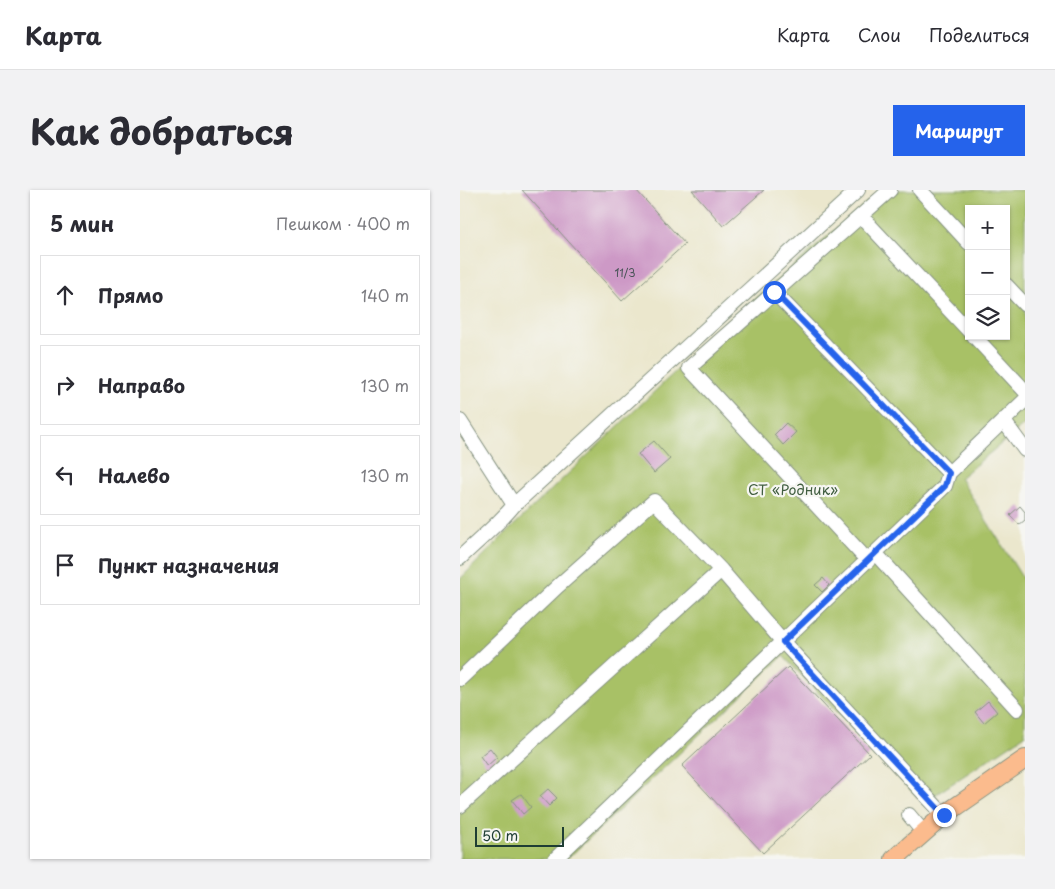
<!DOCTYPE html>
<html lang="ru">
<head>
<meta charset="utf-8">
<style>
  :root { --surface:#fff; --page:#f2f2f3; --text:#2b2b33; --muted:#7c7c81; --line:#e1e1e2; --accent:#2563eb }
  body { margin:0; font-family:"Playpen Sans",sans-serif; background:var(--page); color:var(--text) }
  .controls { position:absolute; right:15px; top:15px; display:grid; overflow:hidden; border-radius:0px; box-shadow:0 1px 4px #0004 }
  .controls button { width:45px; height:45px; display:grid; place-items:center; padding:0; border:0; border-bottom:1px solid var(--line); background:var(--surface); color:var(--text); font:25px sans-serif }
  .scale { position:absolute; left:15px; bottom:12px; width:89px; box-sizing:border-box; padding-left:5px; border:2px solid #1f3d34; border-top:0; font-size:14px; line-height:18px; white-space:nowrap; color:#1f3d34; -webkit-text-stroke:4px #f6f6f2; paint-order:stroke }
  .stop { position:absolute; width:15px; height:15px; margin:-11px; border:4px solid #2563eb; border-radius:50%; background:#fff }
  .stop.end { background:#2563eb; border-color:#fff; box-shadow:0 1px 5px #0008 }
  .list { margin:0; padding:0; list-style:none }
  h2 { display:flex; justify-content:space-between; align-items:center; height:65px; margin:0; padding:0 20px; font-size:21px }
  h2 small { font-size:16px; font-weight:400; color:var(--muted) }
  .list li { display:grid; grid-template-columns:32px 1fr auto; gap:15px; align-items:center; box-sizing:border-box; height:80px; margin:0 10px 10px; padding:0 10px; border:1px solid var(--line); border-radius:0px }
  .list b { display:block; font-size:19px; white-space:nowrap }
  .list em { font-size:16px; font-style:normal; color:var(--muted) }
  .icon { flex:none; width:28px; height:28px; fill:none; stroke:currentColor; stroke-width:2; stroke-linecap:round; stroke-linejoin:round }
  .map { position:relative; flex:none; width:565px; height:669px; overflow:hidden; border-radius:0px }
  header { display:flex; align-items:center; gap:30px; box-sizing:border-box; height:70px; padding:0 25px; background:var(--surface); border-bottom:1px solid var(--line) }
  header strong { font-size:24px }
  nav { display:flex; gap:28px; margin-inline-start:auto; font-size:18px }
  .intro { display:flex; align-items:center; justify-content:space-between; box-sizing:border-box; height:120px; padding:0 30px }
  h1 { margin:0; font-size:35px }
  .button { padding:12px 22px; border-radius:0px; background:var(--accent); color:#fff; font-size:18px; font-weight:700 }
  main { display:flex; gap:30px; padding:0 30px }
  aside { flex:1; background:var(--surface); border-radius:0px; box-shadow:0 1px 4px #0004 }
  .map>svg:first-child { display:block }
</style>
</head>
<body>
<header>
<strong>Карта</strong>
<nav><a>Карта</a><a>Слои</a><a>Поделиться</a></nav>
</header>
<div class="intro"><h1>Как добраться</h1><a class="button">Маршрут</a></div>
<main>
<aside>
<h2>5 мин<small>Пешком · 400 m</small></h2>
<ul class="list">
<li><svg class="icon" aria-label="ahead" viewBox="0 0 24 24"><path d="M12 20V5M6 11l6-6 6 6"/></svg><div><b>Прямо</b></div><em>140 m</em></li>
<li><svg class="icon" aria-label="right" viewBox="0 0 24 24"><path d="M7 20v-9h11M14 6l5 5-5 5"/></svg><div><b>Направо</b></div><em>130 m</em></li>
<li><svg class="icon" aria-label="left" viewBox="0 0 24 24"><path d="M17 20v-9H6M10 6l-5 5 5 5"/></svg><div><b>Налево</b></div><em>130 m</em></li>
<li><svg class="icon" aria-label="arrive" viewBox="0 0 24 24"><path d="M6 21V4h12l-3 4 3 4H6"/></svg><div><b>Пункт назначения</b></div></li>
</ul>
</aside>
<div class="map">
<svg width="565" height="669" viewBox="0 0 565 669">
  <rect width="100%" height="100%" fill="#f6f6f2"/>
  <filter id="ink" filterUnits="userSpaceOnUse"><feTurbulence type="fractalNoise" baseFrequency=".02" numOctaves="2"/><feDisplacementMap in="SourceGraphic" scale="10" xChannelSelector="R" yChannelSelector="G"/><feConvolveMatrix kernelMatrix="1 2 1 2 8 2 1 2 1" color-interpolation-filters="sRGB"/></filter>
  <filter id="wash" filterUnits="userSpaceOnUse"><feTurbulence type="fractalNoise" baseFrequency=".0096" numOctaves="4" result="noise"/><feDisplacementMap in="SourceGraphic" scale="20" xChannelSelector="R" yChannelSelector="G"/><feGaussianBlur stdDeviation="1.12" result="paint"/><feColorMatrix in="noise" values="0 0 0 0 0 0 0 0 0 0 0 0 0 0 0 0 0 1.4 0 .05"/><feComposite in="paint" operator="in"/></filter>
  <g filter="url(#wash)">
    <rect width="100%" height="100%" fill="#ebe7cd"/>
    <path fill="#a8c166" stroke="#647f4d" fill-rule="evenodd" d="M421,0H565V234L500,288L565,392V545L463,613L323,466L107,669H0V389L49,340L258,141ZM509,19H546V146H509Z"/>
    <g id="blocks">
      <path fill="#cd99c6" d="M62,0H176L225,54L162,111Z
        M232,0H304L263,36Z
        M326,233L336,242L323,255L314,245Z
        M194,251L210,269L194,283L178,264Z
        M560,316L565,322V330L559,335L550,325Z
        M363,388L369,395L362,402L355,395Z
        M328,477L410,564L303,663L222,576Z
        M528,511L537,522L524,533L515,522Z
        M30,558L37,567L27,576L20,566Z
        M88,599L97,608L89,616L80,606Z
        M61,604L71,617L63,624L52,610Z"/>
    </g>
  </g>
  <g filter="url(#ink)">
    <use href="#blocks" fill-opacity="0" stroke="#859280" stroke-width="1"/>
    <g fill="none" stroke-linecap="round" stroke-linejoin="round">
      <g stroke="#859280" stroke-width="16">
        <path id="minor" d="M460,0L509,53
          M401,26L509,141
          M546,95L565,115
          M314,102L489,283
          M514,146L565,201
          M543,230L565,260
          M0,231L54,315
          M416,364L557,519
          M0,368C18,350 38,335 54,315L398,0
          M408,371L229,178L430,0
          M0,489L98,396L194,311L261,380L323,452L484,625
          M0,616L261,380
          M449,625L464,643
          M95,669L485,296L489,283L565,210"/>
      </g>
      <g stroke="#859280" stroke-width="20">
        <path id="major" d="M434,669L484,625L565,569"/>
      </g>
      <use href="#minor" stroke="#fff" stroke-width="14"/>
      <use href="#major" stroke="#fbbb8d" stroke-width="18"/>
    </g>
  </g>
  <g fill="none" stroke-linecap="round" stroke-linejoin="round" filter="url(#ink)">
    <path stroke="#2563eb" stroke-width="6" d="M314,102L489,283L485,296L323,452L484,625"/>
  </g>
  <g text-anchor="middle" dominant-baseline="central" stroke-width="4.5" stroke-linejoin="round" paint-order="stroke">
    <g font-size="11" fill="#4a5458">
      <text x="165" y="82">11/3</text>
    </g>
    <g font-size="14" fill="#415e40" stroke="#f6f6f2">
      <text x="333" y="299">СТ «Родник»</text>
    </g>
  </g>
</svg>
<div class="controls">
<button>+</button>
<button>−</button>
<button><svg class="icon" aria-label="layers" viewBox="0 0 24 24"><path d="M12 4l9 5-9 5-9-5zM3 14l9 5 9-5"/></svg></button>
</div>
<div class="scale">50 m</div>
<div class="stop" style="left:314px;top:102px"></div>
<div class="stop end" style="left:484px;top:625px"></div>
</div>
</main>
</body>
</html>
